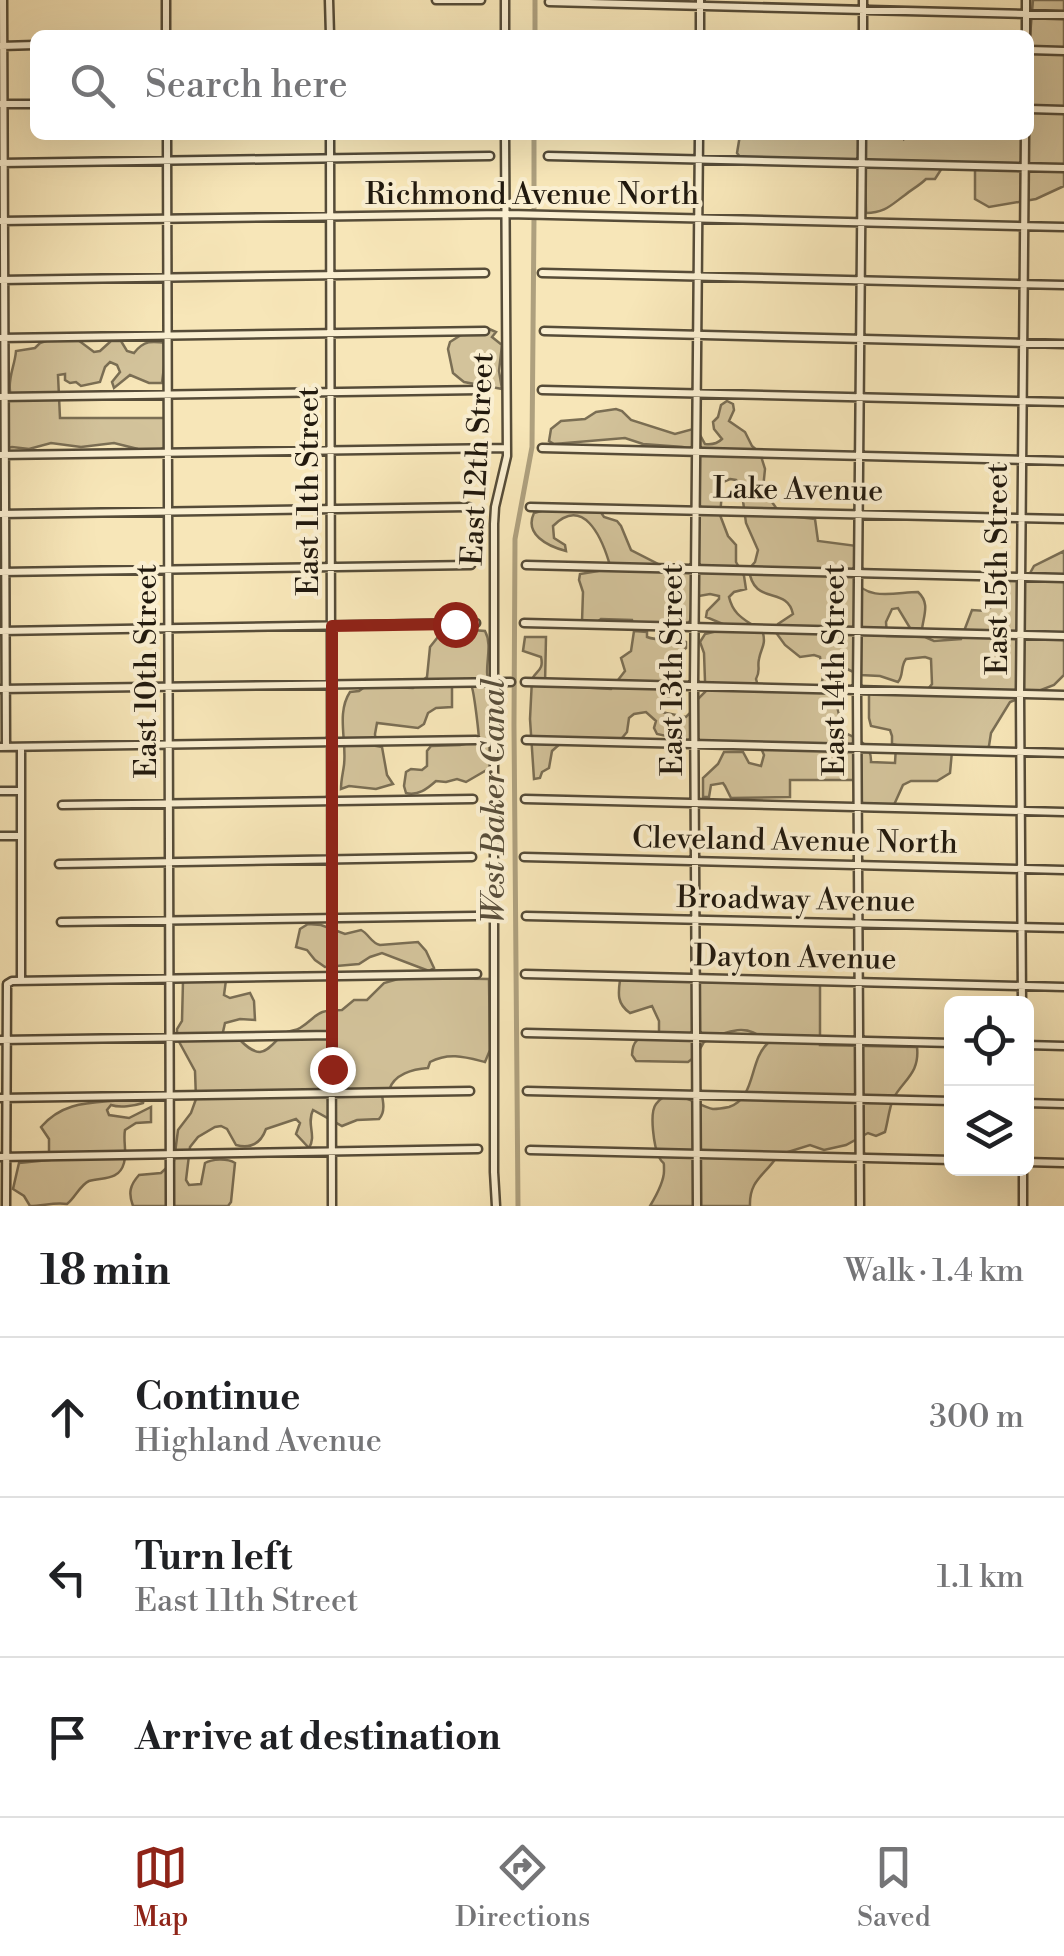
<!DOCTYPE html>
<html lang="en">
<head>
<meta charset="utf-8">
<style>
  :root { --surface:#fff; --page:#f6f6f6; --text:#202124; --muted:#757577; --line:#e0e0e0; --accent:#8f2418 }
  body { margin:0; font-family:"Libre Bodoni",serif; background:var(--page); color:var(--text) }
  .controls { position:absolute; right:30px; bottom:30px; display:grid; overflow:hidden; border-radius:15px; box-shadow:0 10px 40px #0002 }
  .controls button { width:90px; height:90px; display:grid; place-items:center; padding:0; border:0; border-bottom:2px solid var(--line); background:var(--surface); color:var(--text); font:50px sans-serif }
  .stop { position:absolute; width:30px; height:30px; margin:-22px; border:8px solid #8f2418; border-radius:50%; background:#fff }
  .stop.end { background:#8f2418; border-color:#fff; box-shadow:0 2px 10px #0008 }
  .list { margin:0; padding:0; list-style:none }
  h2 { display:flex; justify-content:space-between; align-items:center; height:130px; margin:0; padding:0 40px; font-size:42px }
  h2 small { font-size:32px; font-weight:400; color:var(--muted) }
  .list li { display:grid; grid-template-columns:65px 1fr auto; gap:30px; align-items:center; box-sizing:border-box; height:160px; padding:0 40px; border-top:2px solid var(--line) }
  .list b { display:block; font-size:38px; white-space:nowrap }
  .list p { margin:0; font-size:32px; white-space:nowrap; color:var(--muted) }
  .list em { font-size:32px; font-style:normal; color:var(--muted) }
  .icon { flex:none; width:55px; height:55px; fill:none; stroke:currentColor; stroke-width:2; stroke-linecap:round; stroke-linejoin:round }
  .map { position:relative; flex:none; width:1064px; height:1206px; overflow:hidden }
  .search { position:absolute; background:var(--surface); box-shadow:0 10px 40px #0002; left:30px; right:30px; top:30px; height:110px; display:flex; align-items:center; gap:25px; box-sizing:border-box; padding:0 35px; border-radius:15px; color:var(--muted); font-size:38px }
  .sheet { height:610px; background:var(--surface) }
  nav { display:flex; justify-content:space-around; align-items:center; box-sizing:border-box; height:140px; border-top:2px solid var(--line); background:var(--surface); font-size:28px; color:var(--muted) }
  nav a { display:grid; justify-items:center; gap:5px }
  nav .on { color:var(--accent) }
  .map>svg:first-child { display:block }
</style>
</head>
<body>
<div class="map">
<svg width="1064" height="1206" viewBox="0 0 1064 1206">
  <rect width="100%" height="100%" fill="#f7e6b8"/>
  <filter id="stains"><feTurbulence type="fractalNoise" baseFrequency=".002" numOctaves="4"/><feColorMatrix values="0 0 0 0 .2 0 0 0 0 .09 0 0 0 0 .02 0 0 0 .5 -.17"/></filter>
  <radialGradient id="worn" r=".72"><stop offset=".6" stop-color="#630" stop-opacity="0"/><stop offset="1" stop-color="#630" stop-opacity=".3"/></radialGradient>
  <path fill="#d3c39b" stroke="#7a6e54" stroke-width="2.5" fill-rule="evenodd" d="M1033,0H1064V186L1036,199L989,207L975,199V168H942L935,179H926C919,186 912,189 905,195C891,205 885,213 866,213L865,170L862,163L755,164L740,157L737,153L740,135H903L904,139L909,135H1029V49Z
    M487,328L496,332L492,337L502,345L499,371L502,389L464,382L459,378L453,373L448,349L450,342L461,335L487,331Z
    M49,340H78L94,352L100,351L111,341H121L127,351L134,353C144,340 152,341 167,343L162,383H149L130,375L114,388L112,382L120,372L117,365L110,362L105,367L100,382L81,386L76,382L70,383L65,380V374L58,375L60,418H166L165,447L159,450L138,449L114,443L81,447L51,443L29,449L12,447L0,450V402L10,391C8,377 15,365 16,351L35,348L40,343Z
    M727,401L733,404L734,410L729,421L745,432L752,446L760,453L765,469L763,489L781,515L815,519L818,541L857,546L854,579C867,602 897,592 918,592C930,603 924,614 922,629L910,628L898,608L892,609L886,622L887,636L925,637L934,641L961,639L972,610L986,611L995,604L989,592C994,577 1015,578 1029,575L1034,566L1064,551V675L1054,685L1010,702L991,733L989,746L984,751H952L950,773L937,781H911L903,785L893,807L857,806V780H790V797L731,798L725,786L723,783L711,785L709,797H703V778L718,764L724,752H743L749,763L761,766L764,755L761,748L698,743L657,734L654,728L656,721L646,712L634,714L629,718L627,732L622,738L598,745L562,742L552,751L549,768L542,772L540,778L534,779L530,719L532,679C537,670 544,670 541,657L523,651L525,637H546L545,685L611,689L625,671L621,658L631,651L634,631L647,632V637C660,642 673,637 686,642V648L671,662L669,668L677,677L673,692L669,697L664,698L660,705L661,712L686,717L690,713L691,706L708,689L705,681L704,653L700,642L705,634L722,630L723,624L706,617L707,611L719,599V596L710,594L693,597L690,621L686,625L633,624L632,620L601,619L596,623L582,622L583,592L579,580L580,574L598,571L609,562C601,536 583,496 553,526L554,538L565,545L566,551C547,546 524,534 534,513L552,508H598L604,517L617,521L621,526L631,550L660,565L669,580L676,570L693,568L695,452L683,447L643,444L625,438L554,444L549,441L551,429L561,421L585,419L596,412L616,409L622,411L631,420L675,434L693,429L699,433L705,444C712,445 717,444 722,439L714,429L713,422L718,417L721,405ZM730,479L736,480L741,486L746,523L758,550L755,562L749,569C753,607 787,585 793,614L778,624L777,634L785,645L800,657L814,655L820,657L823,676L821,687H834L837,674L847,669L860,675L880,676L898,682C904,675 900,667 906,659L925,657L931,659L932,684L923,695L869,691V718L871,726L890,730L892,736V744L896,745L895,763L871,762C872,744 856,738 843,732L834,693L807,692L758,686L756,679C761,670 757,668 759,659C761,648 766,645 763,633C748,620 734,618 729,597L734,592L746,589L744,576L736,562V545L728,536L720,515L723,482Z
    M445,628L485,631C494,648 482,669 490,686V768L466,782L457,779L446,782L436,781C427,789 418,796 406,793L404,786L406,772L411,769L422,770L427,766V751L431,746L460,745L479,741C479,735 474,689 471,685C469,683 466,681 464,679L452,685V707L436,708L428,713L424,724L418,728L377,723L375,734L376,746L382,747L387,775L393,784L376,789L349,786L341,789C341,780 343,773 344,765C347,741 336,713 350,692L359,691L366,686L413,688L427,677L430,647Z
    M308,924L321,925L345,934L361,930C369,934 371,943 380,945L418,942L426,951L434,968L429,971L382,953L370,957L359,964L325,967L315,960L307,950L296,947L300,929Z
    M421,978L489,979L490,1050L485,1062C465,1057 449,1052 430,1062L428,1068C413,1069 394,1074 389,1090H381C383,1100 386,1112 379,1119L357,1120L342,1126L313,1110C306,1124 317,1135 309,1148L296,1134L300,1123L296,1119L266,1129C261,1143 251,1149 236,1145L227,1129L221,1126L215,1127L198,1137L190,1147L186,1180L189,1185L201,1184L205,1163C212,1159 227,1158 235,1163L231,1202L228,1206H133C128,1193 130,1185 139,1175L161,1173L174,1161L178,1130L191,1113L196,1099L195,1071L177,1038V1029L182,1021L183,981L226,980L224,995L230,998L250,993L254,1001L255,1020L240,1019L225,1023L223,1032L230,1040H240C245,1045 252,1052 260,1052C270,1051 277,1038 285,1033C290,1030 296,1031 300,1028C320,1015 314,1010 342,1010L354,1000H367L384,983L398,979Z
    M620,980L820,985V1045L917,1047C920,1074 903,1080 893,1099C889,1109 888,1121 885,1132L876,1136L868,1133L846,1145L824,1150L810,1145L778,1155C766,1175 749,1179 750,1206H650C656,1196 664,1182 664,1171C664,1158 664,1167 659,1157C654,1147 649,1113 656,1104C671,1083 697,1106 713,1109C718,1109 724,1108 729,1107C756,1098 749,1061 767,1044C751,1021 725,1031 704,1042L696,1056L688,1062L636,1061L632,1055C633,1035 642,1039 659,1033V1021L652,1006L630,1013C617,1004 618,994 620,980Z
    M131,1099H144L143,1103C134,1106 120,1108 111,1105L107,1110L109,1115L129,1118L151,1107V1122L136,1123L125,1130C123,1140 127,1152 124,1163C119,1181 103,1177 89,1181C80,1185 75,1198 67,1204C54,1202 43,1206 30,1206L24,1196L13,1189L19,1163L59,1159L49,1155V1139L41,1127C66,1098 97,1104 131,1099Z"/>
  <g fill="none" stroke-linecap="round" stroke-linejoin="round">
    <path stroke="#aea07e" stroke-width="5" d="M535,35V0
      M534,210V135
      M518,1206L514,725L515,539L532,447L534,218"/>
    <g stroke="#564c38" stroke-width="11">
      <path id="minor" d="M3,0L6,747
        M166,0V35
        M329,0L330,35
        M436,0H481
        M505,0V35
        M549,2L1064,15
        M700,35V0
        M863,35V0
        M1026,35V0
        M1,46L35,45
        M1029,50L1064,51
        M1,104H35
        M1029,109L1064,110
        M167,135L170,1206
        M330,135L332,1206
        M548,156L1064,168
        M1,163L490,156
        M0,221L505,214L1064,227
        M542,273L1064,285
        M0,280L485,273
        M544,331L1064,344
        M0,338L485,331
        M542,390L1064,402
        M0,397L481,390
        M542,448L1064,461
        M0,455L507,448
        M530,507L1064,519
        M0,514L469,507
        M526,565L1064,578
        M0,572L471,565
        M524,623L1064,636
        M0,631L476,623
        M525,682L1064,695
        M0,689L511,682
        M526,740L1064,753
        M0,747L476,740
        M21,747V981
        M0,791H21
        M525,799L1064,812
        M62,805L473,799
        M0,836H21
        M524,857L1064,870
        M59,864L472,857
        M526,916L1064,928
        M61,922L476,916
        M525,974L1064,987
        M1022,1004L1020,694L1025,135
        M526,1033L952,1043
        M0,1040L332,1035
        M1026,1045L1064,1046
        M527,1091L952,1101
        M0,1098L470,1091
        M1026,1103L1064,1104
        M530,1150L952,1160
        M0,1157L478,1149
        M1026,1162L1064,1163
        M1023,1168V1206
        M6,1206L7,984L12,981L477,974
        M496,1206L494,1172V524L495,507L507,456L505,135
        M697,1206L694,686L699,135
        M860,1206L857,690L862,135"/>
    </g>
    <use href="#minor" stroke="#faefd1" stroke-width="6"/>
  </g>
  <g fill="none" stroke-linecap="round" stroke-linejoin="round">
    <path stroke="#8f2418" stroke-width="12" d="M332,1069V626L455,624"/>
  </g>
  <g text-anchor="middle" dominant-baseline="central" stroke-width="8" stroke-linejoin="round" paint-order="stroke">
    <g font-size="30" fill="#21190e" stroke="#faefd1">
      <text x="532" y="195">Richmond Avenue North</text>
      <text transform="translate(478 459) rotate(-87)">East 12th Street</text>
      <text transform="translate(798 490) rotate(1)">Lake Avenue</text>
      <text transform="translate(309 491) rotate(-90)">East 11th Street</text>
      <text transform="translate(998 569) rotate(-90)">East 15th Street</text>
      <text transform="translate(673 670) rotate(-90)">East 13th Street</text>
      <text transform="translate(835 670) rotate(-90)">East 14th Street</text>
      <text transform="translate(147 671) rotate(-90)">East 10th Street</text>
      <text transform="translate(795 841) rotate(1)">Cleveland Avenue North</text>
      <text transform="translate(796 900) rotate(1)">Broadway Avenue</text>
      <text transform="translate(795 958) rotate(1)">Dayton Avenue</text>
    </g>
    <g font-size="32" font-style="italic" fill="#594f3b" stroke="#faefd1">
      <text transform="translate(494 801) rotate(-90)">West Baker Canal</text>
    </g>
  </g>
  <rect width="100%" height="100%" filter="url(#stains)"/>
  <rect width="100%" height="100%" fill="url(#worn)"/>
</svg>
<div class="controls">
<button><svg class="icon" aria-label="locate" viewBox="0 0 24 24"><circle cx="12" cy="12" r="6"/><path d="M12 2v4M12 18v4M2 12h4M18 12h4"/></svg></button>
<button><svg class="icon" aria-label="layers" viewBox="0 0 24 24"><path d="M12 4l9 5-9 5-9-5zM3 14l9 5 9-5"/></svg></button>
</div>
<div class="stop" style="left:455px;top:624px"></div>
<div class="stop end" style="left:332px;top:1069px"></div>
<div class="search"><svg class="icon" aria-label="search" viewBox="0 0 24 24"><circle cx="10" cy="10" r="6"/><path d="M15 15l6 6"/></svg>Search here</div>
</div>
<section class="sheet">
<h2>18 min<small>Walk · 1.4 km</small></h2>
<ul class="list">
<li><svg class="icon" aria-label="ahead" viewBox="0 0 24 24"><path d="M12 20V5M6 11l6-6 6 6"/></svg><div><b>Continue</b><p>Highland Avenue</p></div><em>300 m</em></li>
<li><svg class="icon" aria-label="left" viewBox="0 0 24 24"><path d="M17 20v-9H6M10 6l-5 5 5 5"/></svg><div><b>Turn left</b><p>East 11th Street</p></div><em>1.1 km</em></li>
<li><svg class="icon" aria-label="arrive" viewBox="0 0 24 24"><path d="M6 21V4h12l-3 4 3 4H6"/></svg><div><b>Arrive at destination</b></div></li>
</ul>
</section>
<nav>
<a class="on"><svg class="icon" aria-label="map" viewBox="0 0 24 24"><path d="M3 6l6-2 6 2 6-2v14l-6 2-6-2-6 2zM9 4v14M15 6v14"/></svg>Map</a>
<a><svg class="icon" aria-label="directions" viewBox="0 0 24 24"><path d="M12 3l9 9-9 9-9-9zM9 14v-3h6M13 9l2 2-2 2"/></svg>Directions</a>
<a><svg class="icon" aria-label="saved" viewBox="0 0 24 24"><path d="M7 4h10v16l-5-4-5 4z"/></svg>Saved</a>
</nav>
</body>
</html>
